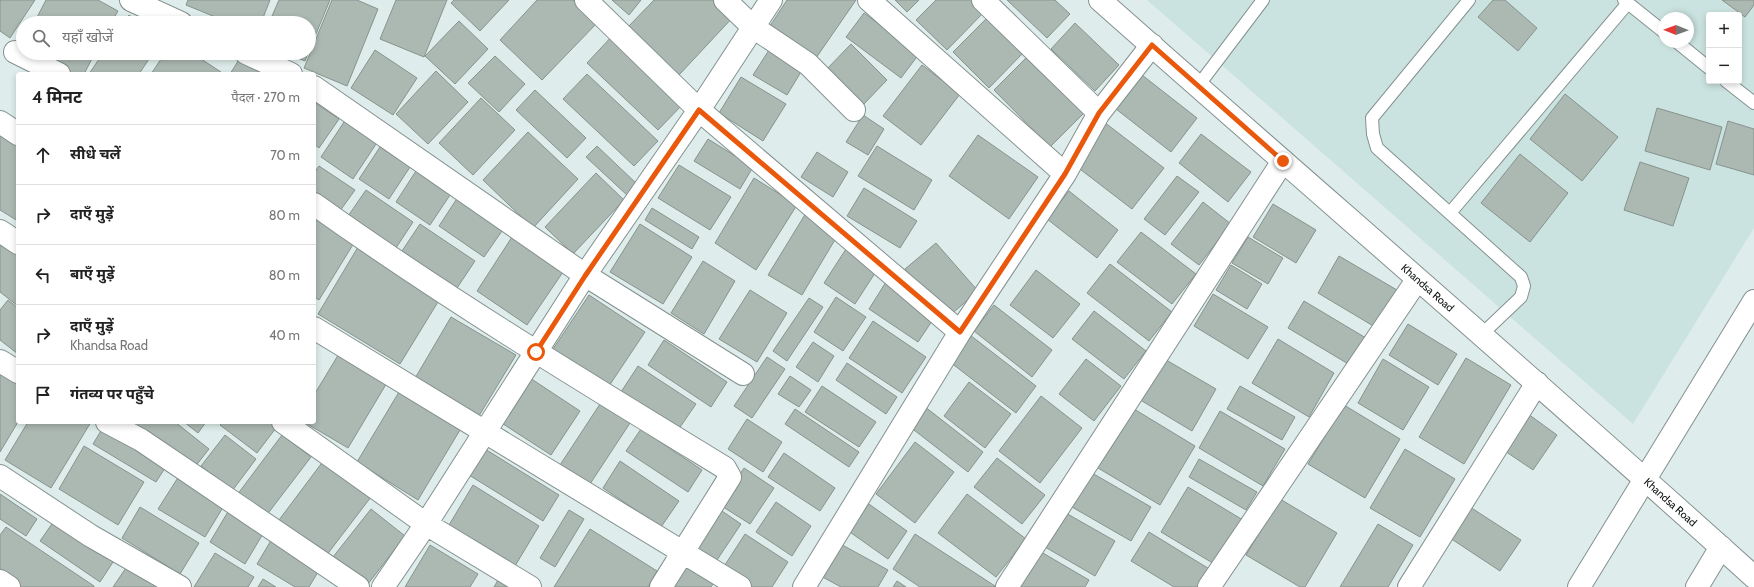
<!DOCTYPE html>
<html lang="hi">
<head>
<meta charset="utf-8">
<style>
  :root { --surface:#fff; --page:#f6f6f6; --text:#222; --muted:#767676; --line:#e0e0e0 }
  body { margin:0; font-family:Cabin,"Noto Sans Devanagari",sans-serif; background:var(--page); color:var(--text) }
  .controls { position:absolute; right:12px; top:12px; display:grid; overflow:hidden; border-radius:4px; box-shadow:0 2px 6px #0003 }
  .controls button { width:36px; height:36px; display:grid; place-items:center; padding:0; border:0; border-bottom:1px solid var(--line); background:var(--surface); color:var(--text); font:20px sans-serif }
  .compass { position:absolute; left:1658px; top:12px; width:36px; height:36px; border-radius:50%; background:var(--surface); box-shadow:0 2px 6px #0003; rotate:271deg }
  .stop { position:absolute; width:12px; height:12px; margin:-9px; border:3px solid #ea580c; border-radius:50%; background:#fff }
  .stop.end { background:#ea580c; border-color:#fff; box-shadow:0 1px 4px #0008 }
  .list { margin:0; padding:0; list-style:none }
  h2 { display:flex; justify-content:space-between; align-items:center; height:52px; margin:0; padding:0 16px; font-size:17px }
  h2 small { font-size:13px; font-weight:400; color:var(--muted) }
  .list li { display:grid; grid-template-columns:26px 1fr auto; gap:12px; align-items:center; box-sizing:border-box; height:60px; padding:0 16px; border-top:1px solid var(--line) }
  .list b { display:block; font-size:15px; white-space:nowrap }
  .list p { margin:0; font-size:13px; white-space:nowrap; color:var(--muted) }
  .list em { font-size:13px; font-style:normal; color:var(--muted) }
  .icon { flex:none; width:22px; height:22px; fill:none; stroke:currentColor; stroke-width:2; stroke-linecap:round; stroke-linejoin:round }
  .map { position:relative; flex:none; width:1754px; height:587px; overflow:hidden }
  .search { position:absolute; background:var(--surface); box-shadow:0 2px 6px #0003; left:16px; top:16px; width:300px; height:44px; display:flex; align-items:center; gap:10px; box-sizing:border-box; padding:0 14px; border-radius:22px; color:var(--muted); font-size:15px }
  .panel { position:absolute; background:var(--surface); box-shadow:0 2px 6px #0003; left:16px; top:72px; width:300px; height:352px; border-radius:4px }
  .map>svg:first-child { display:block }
</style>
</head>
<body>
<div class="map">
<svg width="1754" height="587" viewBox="0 0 1754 587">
  <rect width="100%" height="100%" fill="#deedeb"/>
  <path fill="#cbe3e0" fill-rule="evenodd" d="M1147,0H1754V228L1633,424ZM1709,15H1739V81H1709ZM1664,18H1688V42H1664Z"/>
  <path fill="#acb8b2" stroke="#87938d" d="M0,0H35L10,38L0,31Z
    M46,0H98L118,11L111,23H34Z
    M188,0H270L261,23H230L186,5Z
    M279,0H330L309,51V23H269Z
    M332,0H357L378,9L347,86L304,68Z
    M396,0H447L424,57L380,39Z
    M454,0H509L480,31L451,3Z
    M537,0H573L597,23L542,80L500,40Z
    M612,0H641L629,15Z
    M654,0H719L735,15L679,75L628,27Z
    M787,0H856L816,58L770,26Z
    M895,0H919L907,12Z
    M936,0H979L988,8L947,50L916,20Z
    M1007,0H1055L1070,14L1047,38Z
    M1493,0H1505L1537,28L1518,51L1478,17Z
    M1722,0H1754V5L1745,17Z
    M864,13L919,54L901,78L846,37Z
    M129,15L140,23H124Z
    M988,17L1023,53L989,88L953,52Z
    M459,21L488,49L455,84L425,56Z
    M1075,23L1119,65L1095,91L1051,49Z
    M614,34L685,102L658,130L587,63Z
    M851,44L887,80L862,106L825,71Z
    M771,47L804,67L787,95L753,75Z
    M375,50L417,78L393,115L351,88Z
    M35,53H95L84,74H74Z
    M103,53H153L139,74H89Z
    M165,53H192L221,72L220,74H151Z
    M286,53H308L305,61Z
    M1030,54L1087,110L1050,147L994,90Z
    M495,56L525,84L499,112L468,83Z
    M240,58L263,74H230Z
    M922,65L960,94L921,145L883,116Z
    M436,71L468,102L428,144L396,114Z
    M587,74L658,141L634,166L563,99Z
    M1142,75L1197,118L1171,152L1116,109Z
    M741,77L786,104L763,141L719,113Z
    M535,90L586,138L567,158L516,110Z
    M1565,94L1618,137L1582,181L1530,139Z
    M481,98L515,130L473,175L439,143Z
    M314,102L339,119L319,148L314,144Z
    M1657,108L1722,127L1710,170L1645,151Z
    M863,115L884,129L868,155L846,142Z
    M348,116L380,138L353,179L321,157Z
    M1728,121L1754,129V175L1716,164Z
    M1104,122L1164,168L1132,209L1072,163Z
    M528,132L578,179L533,228L483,180Z
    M0,133L18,144V221L0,210Z
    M1201,134L1251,172L1228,202L1179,163Z
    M978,135L1038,177L1009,219L949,176Z
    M708,139L753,167L740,189L694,161Z
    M597,146L638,185L628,196L586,157Z
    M877,146L932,180L914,210L858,176Z
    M380,147L410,167L389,199L359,179Z
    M817,152L848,172L833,197L801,177Z
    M1520,154L1568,193L1530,242L1481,203Z
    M1640,162L1689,178L1673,226L1624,210Z
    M679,165L731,197L710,230L658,198Z
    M319,166L355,190L337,215L314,199V173Z
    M416,171L450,195L430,225L396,202Z
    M596,173L624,200L573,254L545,227Z
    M1177,176L1199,192L1165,235L1144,219Z
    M754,178L797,205L756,270L715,243Z
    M864,188L917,221L900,248L847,216Z
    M366,190L413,222L394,251L346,219Z
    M1069,191L1118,230L1097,258L1047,219Z
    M458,197L504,228L484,257L439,226Z
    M1203,202L1231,224L1199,265L1171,244Z
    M1273,204L1316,230L1296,263L1253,237Z
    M652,208L699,237L692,249L645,220Z
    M314,212L357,238L319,300L314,297Z
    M806,213L839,233L802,295L768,275Z
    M420,224L475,261L455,291L400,254Z
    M640,224L692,257L663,304L610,272Z
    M1141,232L1196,274L1172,304L1117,262Z
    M512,237L563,272L527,325L477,291Z
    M1248,237L1283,258L1268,284L1232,263Z
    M0,240L18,254V306L0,292Z
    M936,243L978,291L947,318L905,269Z
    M358,247L441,297L400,364L318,314Z
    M846,249L877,270L855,304L824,283Z
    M1339,256L1397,290L1375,327L1318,293Z
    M703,261L735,281L704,334L671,313Z
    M1110,264L1172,312L1149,341L1087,293Z
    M1231,265L1262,284L1247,309L1216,290Z
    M1036,270L1080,304L1053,338L1010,305Z
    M886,282L936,315L918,342L869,309Z
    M750,290L787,313L757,362L719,339Z
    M1213,294L1268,327L1248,359L1194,326Z
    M589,295L645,332L607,389L551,352Z
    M836,297L866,317L843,351L814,332Z
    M809,298L823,307L787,361L773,351Z
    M8,300L18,308V354L0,340V310Z
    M1304,301L1366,338L1350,365L1288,328Z
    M994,305L1052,350L1032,377L974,331Z
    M1094,311L1146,351L1124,379L1072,339Z
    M451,317L516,355L477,419L414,380Z
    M873,321L926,357L902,393L849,358Z
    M1408,324L1457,354L1438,385L1389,355Z
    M970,335L1036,386L1016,413L950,362Z
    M1278,339L1334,373L1309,417L1252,383Z
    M664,340L727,382L711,407L648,365Z
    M813,342L834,356L818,382L796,367Z
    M340,352L388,381L348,448L304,422H314V395Z
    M767,357L785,369L752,418L734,406Z
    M1161,357L1216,389L1192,431L1137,398Z
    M1466,358L1511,385L1464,464L1419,437Z
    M1086,359L1121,386L1094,421L1059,394Z
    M1383,359L1429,387L1403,430L1358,403Z
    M847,363L897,397L886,414L836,380Z
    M638,366L696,404L676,433L619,395Z
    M0,372L18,383V422L0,452Z
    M527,376L580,411L551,455L497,420Z
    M790,376L811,390L799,407L778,394Z
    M969,382L1011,414L985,448L944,416Z
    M822,386L876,422L859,447L805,412Z
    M1240,386L1295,417L1282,440L1227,409Z
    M399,392L460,430L418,500L357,462Z
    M1041,396L1082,428L1040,483L999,451Z
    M920,403L983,452L968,472L905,423Z
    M600,404L630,423L590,484L560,465Z
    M1344,405L1400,439L1365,498L1308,464Z
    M1129,406L1195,446L1160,505L1093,465Z
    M795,409L859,452L849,467L785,424Z
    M1220,411L1285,449L1263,486L1199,448Z
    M1524,411L1557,435L1533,470L1499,447Z
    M747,419L782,442L763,472L728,449Z
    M28,422H91L51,488L5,460Z
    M140,422H175L209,449L191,472L135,429Z
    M184,422H206L198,433Z
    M223,422H276L279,424L257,453L220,425Z
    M105,424L169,462L156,482L93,444Z
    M641,429L702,470L688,492L626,451Z
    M225,435L256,459L232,491L201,466Z
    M282,435L311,457L266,516L237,495Z
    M915,442L954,472L915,523L876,494Z
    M84,446L144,482L118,525L59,489Z
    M485,449L559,495L543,521L469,475Z
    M1405,449L1455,479L1420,537L1370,508Z
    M784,453L835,488L820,511L768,477Z
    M997,458L1045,495L1022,524L974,487Z
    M1199,459L1257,492L1246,510L1189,477Z
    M324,460L371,497L326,556L279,520Z
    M620,461L679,501L661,527L603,488Z
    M744,468L774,488L750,524L720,505Z
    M1092,473L1151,507L1131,541L1072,507Z
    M179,476L225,504L205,537L158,509Z
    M473,485L539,526L512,571L446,530Z
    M1188,487L1243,520L1216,565L1161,532Z
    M0,494L37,519L26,536L0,519Z
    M967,494L1026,539L996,577L938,533Z
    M1280,499L1337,533L1305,587H1300L1246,555Z
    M776,502L811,526L792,556L756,532Z
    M866,502L907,531L888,559L847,530Z
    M232,505L267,527L245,564L210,542Z
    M140,507L199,543L180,574L122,538Z
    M716,507L741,524L713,566L688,549Z
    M1470,507L1521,540L1500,571L1450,538Z
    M371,509L405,536L368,584L333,557Z
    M569,510L584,519L555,567L540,558Z
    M1064,512L1115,541L1095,576L1045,547Z
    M56,518L115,559L100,582L40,541Z
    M1378,524L1413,545L1388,587H1340Z
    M6,527L94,586V587H15L0,577V535Z
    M590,529L657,571L648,587H554Z
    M1149,532L1211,570L1201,587H1174L1131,561Z
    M745,534L788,562L772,587H745L721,571Z
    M915,534L995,586L994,587H920L893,569Z
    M273,537L321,567L309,587H295L257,564Z
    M835,541L888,570L878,587H841L817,574Z
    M430,545L478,574L470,587H405Z
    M1036,549L1089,580L1085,587H1015Z
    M215,553L254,577L248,587H194Z
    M686,558L717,578L711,587H667Z
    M130,562L163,587H113Z
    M263,579L276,587H258Z
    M498,580L509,587H494Z
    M897,581L906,587H893Z"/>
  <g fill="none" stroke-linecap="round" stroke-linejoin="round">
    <g stroke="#849190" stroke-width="14">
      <path id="lane" d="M1469,0L1372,118L1373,134L1377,148L1521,277L1524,286L1521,297L1481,335
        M1624,0L1664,32
        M1677,42L1709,68
        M1726,81L1754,103
        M1198,86L1263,0
        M1450,213L1628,3"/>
    </g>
    <g stroke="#849190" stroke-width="24">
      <path id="street" d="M131,0L181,23
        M586,0L699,110L960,332
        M725,0L753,27L808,64L854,110
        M869,0L1065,174
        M983,0L1099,113
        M15,52L59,74
        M246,53L291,74
        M314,87L585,275L743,374
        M0,122L18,134
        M314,204C447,299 586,383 725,468L730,477L661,587
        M0,231L18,243
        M314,328L740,587
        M0,361L18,372
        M107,422L141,440L358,587
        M283,422L426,524L530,587
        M0,476L91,536L180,587
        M0,581L9,587
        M383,587L426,524L585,275L699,110L771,0
        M804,587L960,332L1065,174L1099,113L1152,45
        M1007,587L1283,161
        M1209,587L1417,280
        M1409,587L1537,383
        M1697,587L1721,547"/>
    </g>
    <g stroke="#849190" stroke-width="24">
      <g id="secondary">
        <path id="s1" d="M1100,0C1318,193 1538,382 1754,577"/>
        <path d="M1579,587L1754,301"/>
      </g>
    </g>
    <use href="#lane" stroke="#fff" stroke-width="12"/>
    <use href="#street" stroke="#fff" stroke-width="22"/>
    <use href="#secondary" stroke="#fff" stroke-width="22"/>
  </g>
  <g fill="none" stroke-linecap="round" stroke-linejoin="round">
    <path stroke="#ea580c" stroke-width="5" d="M536,352L585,276L699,110L960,332L1065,174L1099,113L1152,45L1283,161"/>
  </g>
  <g text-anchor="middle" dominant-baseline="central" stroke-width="4" stroke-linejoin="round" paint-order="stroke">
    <g font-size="11" fill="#0c1110" stroke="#ebfaf8">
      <text stroke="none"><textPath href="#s1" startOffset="436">Khandsa Road</textPath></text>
      <text stroke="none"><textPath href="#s1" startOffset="760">Khandsa Road</textPath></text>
    </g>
  </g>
</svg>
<div class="controls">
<button>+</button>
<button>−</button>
</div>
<svg class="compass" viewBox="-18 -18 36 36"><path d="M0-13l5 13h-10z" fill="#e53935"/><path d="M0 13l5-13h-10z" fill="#767676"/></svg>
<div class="stop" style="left:536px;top:352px"></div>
<div class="stop end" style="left:1283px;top:161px"></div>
<div class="search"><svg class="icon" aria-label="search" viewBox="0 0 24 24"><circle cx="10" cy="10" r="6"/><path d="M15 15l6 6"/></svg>यहाँ खोजें</div>
<section class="panel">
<h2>4 मिनट<small>पैदल · 270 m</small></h2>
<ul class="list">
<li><svg class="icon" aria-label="ahead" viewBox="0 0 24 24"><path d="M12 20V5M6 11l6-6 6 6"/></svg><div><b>सीधे चलें</b></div><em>70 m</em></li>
<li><svg class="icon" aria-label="right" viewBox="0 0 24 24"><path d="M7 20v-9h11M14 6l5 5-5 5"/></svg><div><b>दाएँ मुड़ें</b></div><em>80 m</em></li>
<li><svg class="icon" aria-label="left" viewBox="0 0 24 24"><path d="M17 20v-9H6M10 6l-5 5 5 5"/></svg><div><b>बाएँ मुड़ें</b></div><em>80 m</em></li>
<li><svg class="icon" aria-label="right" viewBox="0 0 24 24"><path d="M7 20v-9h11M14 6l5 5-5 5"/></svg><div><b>दाएँ मुड़ें</b><p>Khandsa Road</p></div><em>40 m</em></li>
<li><svg class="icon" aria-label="arrive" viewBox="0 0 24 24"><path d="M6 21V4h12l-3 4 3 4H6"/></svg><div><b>गंतव्य पर पहुँचे</b></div></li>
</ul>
</section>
</div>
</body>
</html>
